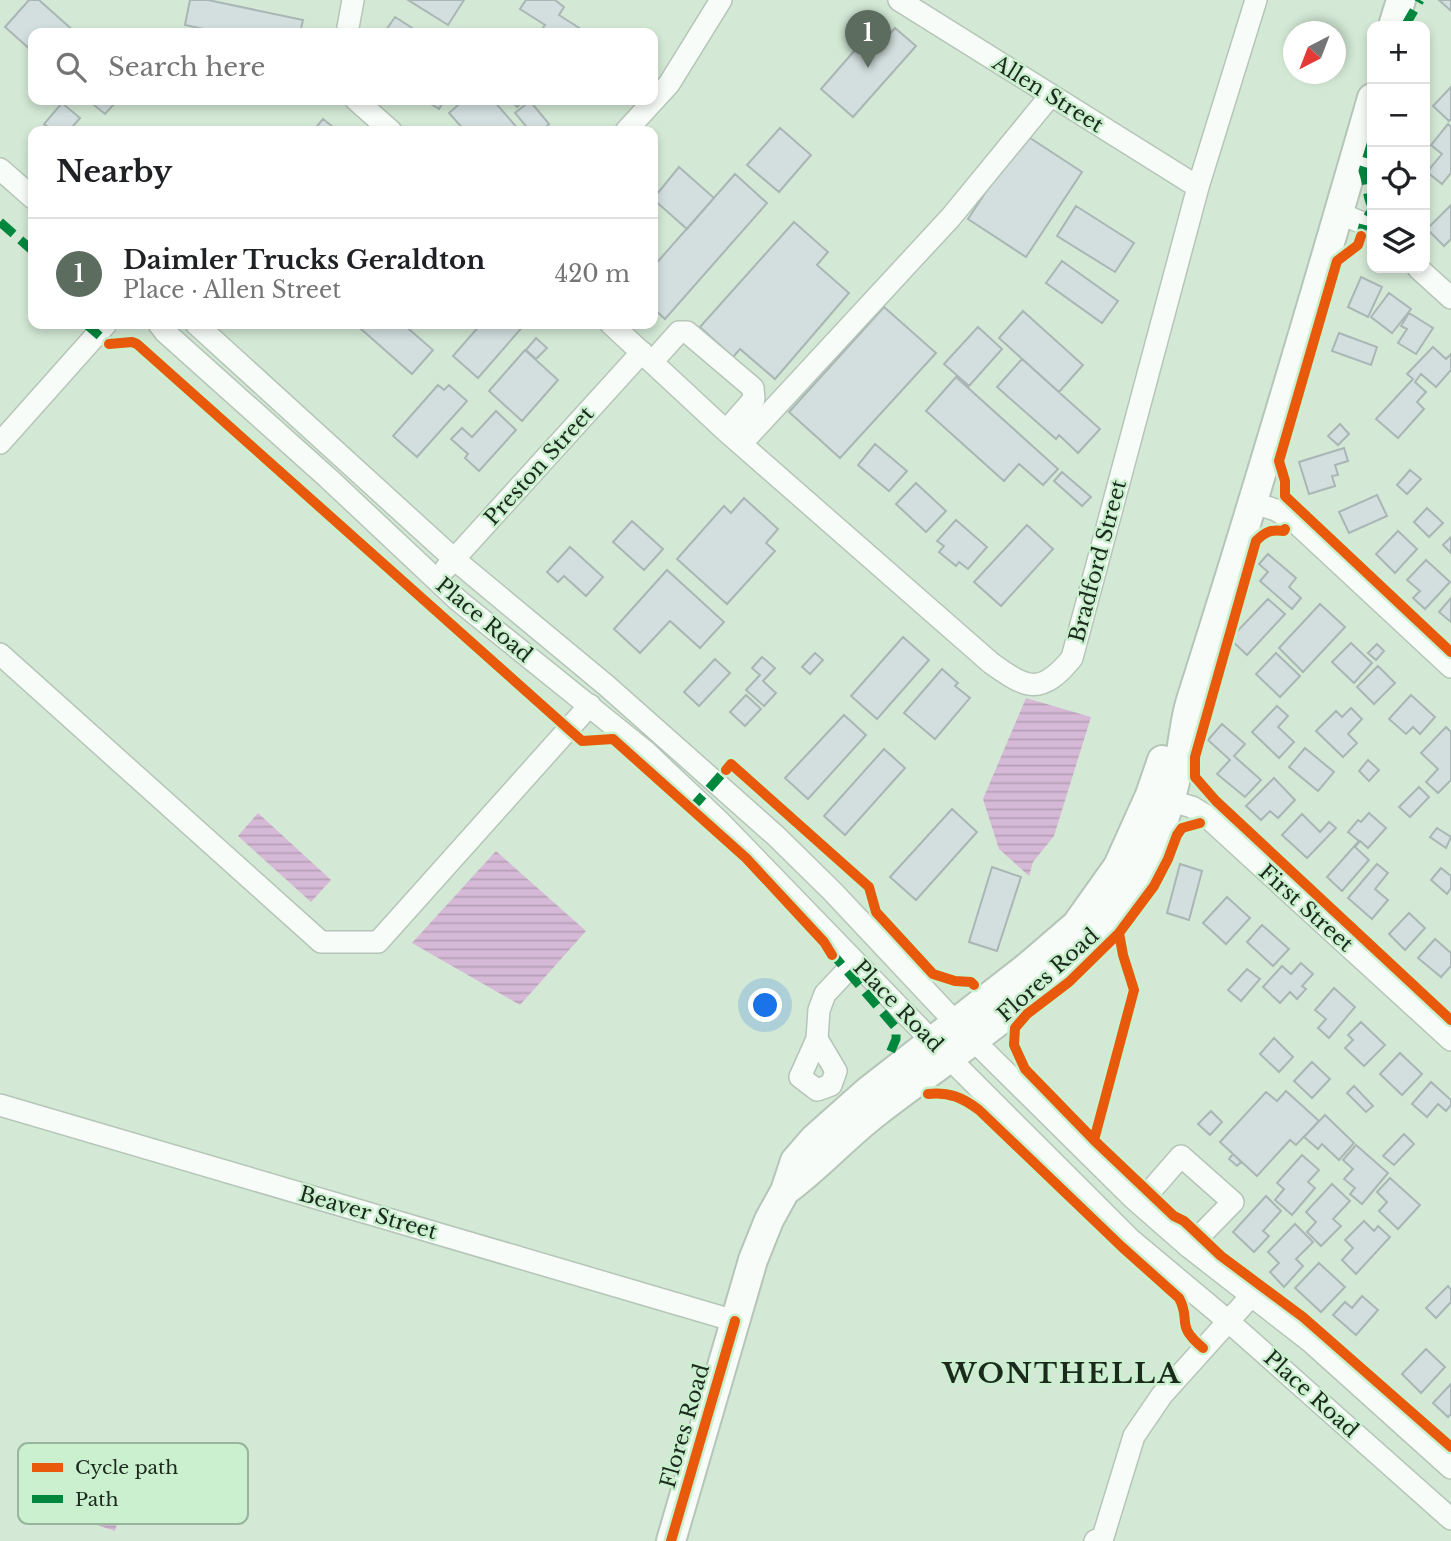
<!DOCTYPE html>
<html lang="en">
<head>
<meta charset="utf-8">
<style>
  :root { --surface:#fff; --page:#f2f2f2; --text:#202124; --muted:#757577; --line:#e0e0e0; --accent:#5c6c5e }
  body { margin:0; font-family:"Libre Baskerville",serif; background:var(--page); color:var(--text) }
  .controls { position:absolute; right:21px; top:21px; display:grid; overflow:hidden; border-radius:14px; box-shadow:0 4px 10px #0003 }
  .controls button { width:63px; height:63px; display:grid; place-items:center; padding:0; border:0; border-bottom:2px solid var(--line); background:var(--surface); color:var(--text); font:35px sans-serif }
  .compass { position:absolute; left:1283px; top:21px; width:63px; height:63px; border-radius:50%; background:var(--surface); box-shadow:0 4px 10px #0003; rotate:222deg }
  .you { position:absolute; left:766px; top:1006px; width:24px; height:24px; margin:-18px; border:5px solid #fff; border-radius:50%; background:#1a73e8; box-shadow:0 0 0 10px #1a73e833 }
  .badge { display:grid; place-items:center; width:46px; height:46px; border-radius:50%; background:var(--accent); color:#fff; font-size:23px; font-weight:700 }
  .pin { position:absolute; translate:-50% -58px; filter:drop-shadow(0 2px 4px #0008) }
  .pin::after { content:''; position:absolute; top:37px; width:24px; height:21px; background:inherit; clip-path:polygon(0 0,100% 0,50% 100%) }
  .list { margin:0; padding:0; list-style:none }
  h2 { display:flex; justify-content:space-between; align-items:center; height:91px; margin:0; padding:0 28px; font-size:30px }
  h2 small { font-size:23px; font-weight:400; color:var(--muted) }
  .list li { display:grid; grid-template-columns:46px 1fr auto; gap:21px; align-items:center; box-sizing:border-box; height:112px; padding:0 28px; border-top:2px solid var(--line) }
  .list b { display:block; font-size:26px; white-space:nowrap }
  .list p { margin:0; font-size:23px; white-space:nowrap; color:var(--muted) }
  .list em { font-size:23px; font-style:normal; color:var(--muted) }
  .icon { flex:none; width:38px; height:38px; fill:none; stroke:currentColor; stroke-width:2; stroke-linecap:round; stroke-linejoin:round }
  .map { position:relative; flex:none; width:1451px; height:1541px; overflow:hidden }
  .search { position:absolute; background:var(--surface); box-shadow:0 4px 10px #0003; left:28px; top:28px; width:630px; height:77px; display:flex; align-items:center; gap:18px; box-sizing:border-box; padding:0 24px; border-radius:14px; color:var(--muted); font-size:26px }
  .panel { position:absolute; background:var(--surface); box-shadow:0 4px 10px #0003; left:28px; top:126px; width:630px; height:203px; border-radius:14px }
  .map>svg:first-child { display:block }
</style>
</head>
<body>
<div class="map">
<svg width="1451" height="1541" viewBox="0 0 1451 1541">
  <defs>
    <pattern id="water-rules" width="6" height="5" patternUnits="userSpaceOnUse" patternTransform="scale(1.75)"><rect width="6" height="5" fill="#d6b9d6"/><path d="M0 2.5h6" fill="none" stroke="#b79fb7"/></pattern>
  </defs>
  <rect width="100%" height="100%" fill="#d3e8d5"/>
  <path fill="url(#water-rules)" d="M1026,698L1091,717L1054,836L1033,862L1029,876L999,849L983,799Z
    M258,813L331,880L311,902L238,836Z
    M496,851L586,931L520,1005L412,943Z
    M105,1477L128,1484L115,1531L91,1523Z"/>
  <path fill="#d2dfde" stroke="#aab6b5" stroke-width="2" d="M29,0H39L76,33H33V52L5,27Z
    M190,0H208L303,20L300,33H222L185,25Z
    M408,0H464L448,25Z
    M526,0H555L564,7L559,15L587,33H539L545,25L520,9Z
    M1439,0H1451V11Z
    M395,17L420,33H384Z
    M895,28L916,46L853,117L821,89L869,34L881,44Z
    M1451,87V119L1449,121L1433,106Z
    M88,100H118L105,114Z
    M425,100H444L439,109Z
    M464,100H493L520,131H465L449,113Z
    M511,100H525L517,107Z
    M530,101L549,124L541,131H530L515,113Z
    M62,103L80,118L69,131H53L44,124Z
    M323,119L338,131H313Z
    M1448,124L1451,127V173L1442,184L1427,172L1442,154L1431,145Z
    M780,128L811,155L779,192L747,165Z
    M1024,134L1082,172L1026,257L968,219Z
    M679,167L714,198L687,229L653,199Z
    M735,174L767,203L665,319L653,308V267Z
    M1451,205V239L1444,246L1427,229Z
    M1076,206L1134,243L1115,272L1057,236Z
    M794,222L828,252L817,265L849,293L775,379L740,349L733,357L700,327Z
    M1062,261L1118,301L1102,323L1046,283Z
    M1361,277L1382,287L1368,317L1348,307Z
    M1389,293L1411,309L1392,333L1371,317Z
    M884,307L936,353L840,458L789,412Z
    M1023,311L1083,365L1059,392L999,338Z
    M1409,313L1433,328L1416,354L1398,343L1407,329L1401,326Z
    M363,324H403L433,350L412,374L360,328Z
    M481,324H525L478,378L453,356Z
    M978,327L1002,349L969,386L944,364Z
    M1339,333L1377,347L1371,365L1332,351Z
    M536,338L547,348L536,359L526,350Z
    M1433,347L1446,359L1451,354V370L1436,387L1421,374L1415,382L1426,392L1417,402L1424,409L1398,438L1376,419L1413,379L1407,374Z
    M525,350L558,380L522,421L489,391Z
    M1022,359L1100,429L1078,453L1059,435L1056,439L997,387Z
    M956,377L1058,469L1043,485L1019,464L1004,481L926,411Z
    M438,385L444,390L449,385L467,401L417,457L393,436Z
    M496,411L516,430L479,471L465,458L468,454L451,439L462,428L472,437Z
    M1340,424L1349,434L1338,445L1328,436Z
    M875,444L907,471L889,491L858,465Z
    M1344,448L1348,461L1335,465L1338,475L1332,476L1335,486L1309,494L1299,462Z
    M1410,470L1421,479L1407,494L1397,485Z
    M1062,472L1091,497L1082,506L1054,481Z
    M916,483L946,511L926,532L896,504Z
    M1377,495L1387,516L1349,533L1339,512Z
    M744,498L778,529L766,543L775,551L727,604L677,559L724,506L731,513Z
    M1427,508L1443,523L1429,537L1414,522Z
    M956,520L987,547L968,569L959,562L956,566L939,552L944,546L937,541Z
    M632,521L663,549L644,570L613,542Z
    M1027,525L1053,549L1001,606L974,582Z
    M1398,531L1417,549L1395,573L1376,554Z
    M1451,537V553L1443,545Z
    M570,547L603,577L586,596L564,576L558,582L547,572Z
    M1268,554L1296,578L1289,587L1301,598L1292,609L1260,581L1268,572L1259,564Z
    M1426,560L1450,582L1425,609L1413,598L1420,591L1407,580Z
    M667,570L724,622L700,648L670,621L640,653L614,629Z
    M1451,598V622L1439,612Z
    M1268,599L1285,614L1247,655L1230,639Z
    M1320,604L1345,627L1303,672L1279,648Z
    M903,637L929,660L877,719L851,696Z
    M1351,643L1372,663L1354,683L1332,662Z
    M1377,644L1384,651L1376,660L1368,653Z
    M815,653L823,660L810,674L802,667Z
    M1276,653L1300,676L1280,697L1256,674Z
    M762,657L775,668L763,681L776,693L764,706L746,690L760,675L752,668Z
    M715,659L730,673L699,706L684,692Z
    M1378,666L1395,683L1374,704L1357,687Z
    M942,669L958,683L955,686L970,698L935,739L904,713Z
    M746,695L761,709L745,726L730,712Z
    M1411,695L1435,717L1420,734L1413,727L1406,734L1389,719Z
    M1277,706L1288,716L1278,727L1294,742L1279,758L1252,732Z
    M1351,708L1362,719L1348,734L1357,743L1343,757L1316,731L1336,711L1342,717Z
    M844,715L866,735L808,799L785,778Z
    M1222,724L1245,744L1234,756L1261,780L1245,797L1217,774L1230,760L1208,740Z
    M1446,727L1451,732V780L1438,793L1426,782L1438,769L1421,753Z
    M1305,748L1334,772L1318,791L1289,767Z
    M884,749L905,768L845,835L824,816Z
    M1368,760L1379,770L1369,781L1359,771Z
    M1274,778L1295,800L1278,818L1270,811L1261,820L1246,806Z
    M1419,787L1429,797L1410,817L1399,807Z
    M952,809L977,832L916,900L890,877Z
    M1369,813L1386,828L1368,848L1360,841L1355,847L1369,860L1342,891L1327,877L1359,841L1348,832L1358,820L1361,822Z
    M1302,814L1320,832L1329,822L1336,828L1307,858L1282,835Z
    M1437,828L1451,837L1446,848L1430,837Z
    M1180,864L1202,871L1189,920L1167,913Z
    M1377,864L1388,873L1375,889L1388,900L1372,919L1348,898Z
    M992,867L1021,877L997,951L969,942Z
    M1441,868L1451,876V888L1447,894L1431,880Z
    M1227,897L1250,918L1226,944L1203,923Z
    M1409,913L1425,928L1405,950L1389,934Z
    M1262,925L1289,949L1273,966L1247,942Z
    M1435,939L1451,953V966L1441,977L1418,958Z
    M1301,963L1313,974L1302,986L1306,989L1297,999L1290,992L1280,1003L1263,987L1282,966L1291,974Z
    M1247,969L1260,979L1241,1001L1228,990Z
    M1334,988L1355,1007L1329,1038L1318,1028L1326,1019L1315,1010Z
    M1361,1022L1385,1045L1364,1066L1345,1048L1353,1040L1348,1035Z
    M1274,1038L1293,1057L1279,1072L1260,1054Z
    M1400,1053L1422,1074L1402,1095L1380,1074Z
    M1312,1062L1330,1079L1312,1098L1294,1081Z
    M1431,1082L1451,1100V1105L1446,1111L1438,1104L1427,1117L1412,1104Z
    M1354,1086L1373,1106L1366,1112L1347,1093Z
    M1286,1091L1319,1121L1296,1145L1290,1140L1257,1176L1220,1142L1266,1092L1277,1101Z
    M1211,1111L1222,1122L1210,1135L1198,1124Z
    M1325,1115L1354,1143L1339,1160L1322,1144L1318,1149L1304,1137Z
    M1404,1134L1414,1144L1394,1165L1383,1156Z
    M1356,1145L1388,1173L1362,1204L1350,1194L1355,1188L1344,1179L1353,1169L1343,1160Z
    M1233,1154L1241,1162L1237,1166L1229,1159Z
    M1302,1155L1319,1170L1308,1182L1315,1188L1292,1215L1275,1200L1284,1189L1277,1183Z
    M1390,1178L1420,1205L1398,1229L1379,1211L1387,1202L1377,1192Z
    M1332,1184L1350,1201L1333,1219L1341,1226L1321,1246L1307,1232L1316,1222L1306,1212Z
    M1266,1196L1281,1211L1263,1231L1269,1236L1254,1252L1233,1232Z
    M1364,1221L1374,1231L1378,1226L1390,1237L1356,1274L1342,1260L1353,1248L1345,1240Z
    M1295,1224L1313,1242L1296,1259L1303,1266L1284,1287L1270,1272L1279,1263L1268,1252Z
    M1319,1263L1345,1287L1321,1312L1295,1288Z
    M1448,1286L1451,1290V1302L1436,1318L1426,1308Z
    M1362,1296L1378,1310L1356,1335L1333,1315L1345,1302L1352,1308Z
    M1426,1349L1445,1367L1421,1393L1402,1374Z
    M1451,1384V1414L1448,1417L1433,1403Z"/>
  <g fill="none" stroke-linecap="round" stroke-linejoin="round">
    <g stroke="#b5c5b7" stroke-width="24">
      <path id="minor" d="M899,0L1198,187
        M347,33L353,0
        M356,100L391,131
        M626,131L669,84L721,0
        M0,169L33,198
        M1339,213L1372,227
        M1418,268L1451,298
        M159,324L165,332L328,478L459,601L645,751L720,822L932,1041L1130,1239L1228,1321L1451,1519
        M196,324L454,559L607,686L776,836L833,892L956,1023L1133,1198L1189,1247L1311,1342L1451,1468
        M611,324L726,431L991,663C1027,689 1041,696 1072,658L1198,187L1256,0
        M652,362L679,332H687L753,388L754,399L726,431
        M0,443L106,324
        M741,444L951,217L1051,95
        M1254,503L1276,510L1294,521L1451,667
        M446,568L642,352
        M0,654L321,942H378L590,705
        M1156,797L1192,807L1205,815L1451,1040
        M817,1039L836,1071L831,1085L817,1090L800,1077L817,1039L819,1010L825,994L855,962
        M0,1105L735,1321
        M1140,1203L1181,1156L1233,1202L1189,1247
        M1095,1541L1103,1537L1134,1436L1162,1395L1252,1295"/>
    </g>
    <g stroke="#b5c5b7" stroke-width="32">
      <path id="major" d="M1393,26L1401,0
        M785,1191C818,1167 845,1136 878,1111C962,1046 1060,988 1122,900C1152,859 1172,807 1180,757C1184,737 1185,719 1191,700C1255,500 1314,299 1372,98
        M671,1541L753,1260L769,1220L785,1191L795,1161L814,1139L868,1091L1026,968L1076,925L1118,866L1150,795L1162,760"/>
    </g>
    <use href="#minor" stroke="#f8fcf9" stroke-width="21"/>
    <use href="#major" stroke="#f8fcf9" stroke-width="28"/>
    <path stroke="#00873e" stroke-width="9" stroke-dasharray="18 9" stroke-linecap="butt" d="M1405,26L1420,0
      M1372,141L1363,171C1368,183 1366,196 1372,206
      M0,222L33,251
      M1359,242L1364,222L1372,210
      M86,324L109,344H113
      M691,809L730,765
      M830,951L896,1028V1039L890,1053"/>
    <g stroke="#cbf0cf" stroke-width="15">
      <path id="cycleway" d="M1361,236L1358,245L1337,261L1279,461L1285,481V496L1451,652
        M109,344L132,342L137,344L582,741L613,739L746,858L824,942L832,955
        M1285,529L1284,531C1271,529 1265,532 1256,541L1195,757V777L1216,801L1451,1020
        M726,770L731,764L869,887L876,912L933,974L955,981L971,982L974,985
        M1200,823L1182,828L1177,835L1168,859L1154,886L1119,933L1069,982L1027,1014L1015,1028L1014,1045L1025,1069L1094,1140L1174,1216L1184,1221L1221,1256L1303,1317L1451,1447
        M928,1094C949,1092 962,1097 979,1110L1122,1247L1179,1298C1192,1322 1174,1324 1203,1348
        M1094,1140L1134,990L1123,955L1119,933
        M671,1541L735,1321"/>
    </g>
    <use href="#cycleway" stroke="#e8590c" stroke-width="10"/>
  </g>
  <g text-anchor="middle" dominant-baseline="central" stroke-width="5" stroke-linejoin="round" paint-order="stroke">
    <g font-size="21" fill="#1c2a1e" stroke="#cbf0cf">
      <text transform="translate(1048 94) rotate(32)">Allen Street</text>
      <text transform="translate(539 466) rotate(-48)">Preston Street</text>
      <text transform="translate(1098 561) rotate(-75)">Bradford Street</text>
      <text transform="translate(484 620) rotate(40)">Place Road</text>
      <text transform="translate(1306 908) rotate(42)">First Street</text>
      <text transform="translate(1048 975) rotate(-42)">Flores Road</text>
      <text transform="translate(898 1006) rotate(46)">Place Road</text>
      <text transform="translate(368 1213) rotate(16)">Beaver Street</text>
      <text transform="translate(1311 1394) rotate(42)">Place Road</text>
      <text transform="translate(685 1426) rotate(-74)">Flores Road</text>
    </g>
    <g font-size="28" font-weight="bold" letter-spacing="2" fill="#1c2a1e" stroke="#cbf0cf">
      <text x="1062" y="1373">WONTHELLA</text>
    </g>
  </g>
  <rect x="18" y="1443" width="230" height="81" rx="10" fill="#cbf0cf" stroke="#96b59a" stroke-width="2"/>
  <rect x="32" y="1463" width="31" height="9" fill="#e8590c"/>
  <rect x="32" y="1495" width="31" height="8" fill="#00873e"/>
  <g font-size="19" fill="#1c2a1e">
    <text x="75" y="1474">Cycle path</text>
    <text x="75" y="1506">Path</text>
  </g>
</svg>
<div class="controls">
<button>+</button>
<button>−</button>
<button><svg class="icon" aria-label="locate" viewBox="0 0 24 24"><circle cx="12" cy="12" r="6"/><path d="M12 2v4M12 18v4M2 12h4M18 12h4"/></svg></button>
<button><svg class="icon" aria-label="layers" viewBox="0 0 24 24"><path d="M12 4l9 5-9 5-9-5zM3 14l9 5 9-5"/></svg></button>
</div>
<svg class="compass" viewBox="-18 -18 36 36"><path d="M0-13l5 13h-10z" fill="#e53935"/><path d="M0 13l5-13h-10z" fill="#757577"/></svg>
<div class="you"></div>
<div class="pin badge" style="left:868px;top:68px">1</div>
<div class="search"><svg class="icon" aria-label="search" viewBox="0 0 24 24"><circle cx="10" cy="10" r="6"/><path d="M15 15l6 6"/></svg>Search here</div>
<section class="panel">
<h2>Nearby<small></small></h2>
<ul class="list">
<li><span class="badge">1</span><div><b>Daimler Trucks Geraldton</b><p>Place · Allen Street</p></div><em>420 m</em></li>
</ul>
</section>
</div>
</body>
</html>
